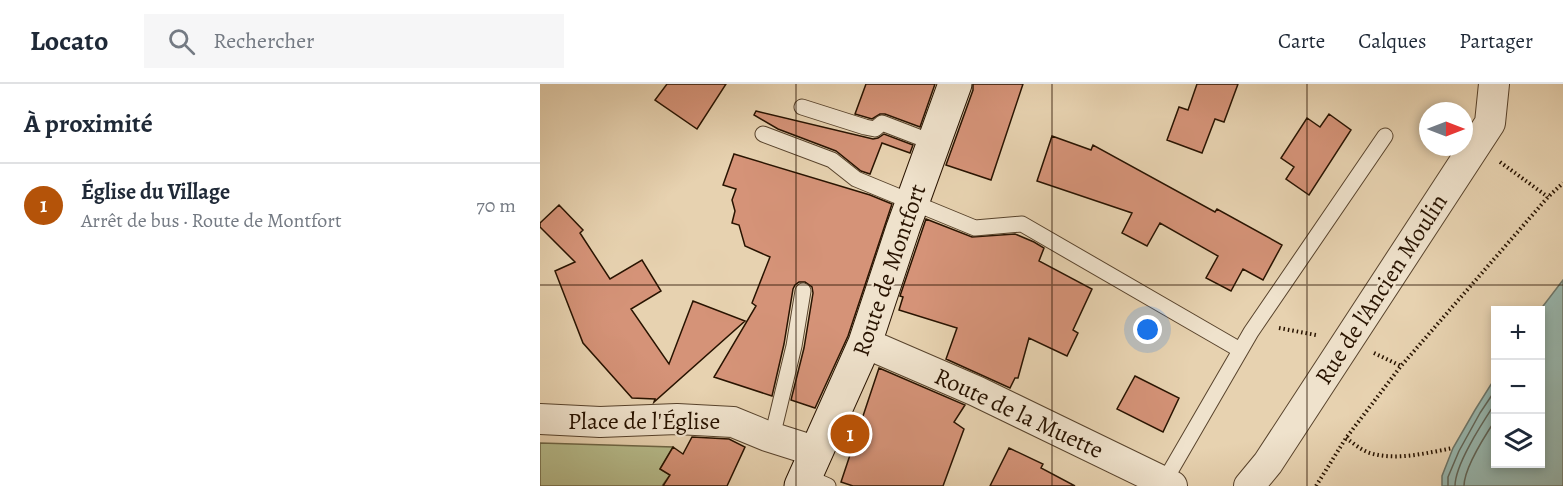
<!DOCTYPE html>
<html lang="fr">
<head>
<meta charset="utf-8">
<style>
  :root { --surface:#fff; --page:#f6f6f7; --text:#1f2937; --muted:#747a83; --line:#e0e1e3; --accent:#b45309 }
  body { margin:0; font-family:Alegreya,serif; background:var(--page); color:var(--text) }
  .controls { position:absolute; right:18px; bottom:18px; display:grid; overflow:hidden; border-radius:0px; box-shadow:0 3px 9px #0003 }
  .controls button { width:54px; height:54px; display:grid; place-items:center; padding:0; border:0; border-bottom:2px solid var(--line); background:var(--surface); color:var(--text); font:30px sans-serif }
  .compass { position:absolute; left:879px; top:18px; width:54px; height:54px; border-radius:50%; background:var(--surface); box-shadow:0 3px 9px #0003; rotate:90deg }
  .you { position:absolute; left:608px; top:246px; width:21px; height:21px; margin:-15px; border:4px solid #fff; border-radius:50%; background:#1a73e8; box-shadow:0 0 0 9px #1a73e833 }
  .badge { display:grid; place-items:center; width:39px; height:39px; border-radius:50%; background:var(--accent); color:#fff; font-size:20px; font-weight:700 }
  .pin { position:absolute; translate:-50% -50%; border:3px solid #fff; box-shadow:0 2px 6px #0006 }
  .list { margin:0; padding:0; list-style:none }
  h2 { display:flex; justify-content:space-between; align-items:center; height:78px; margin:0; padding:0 24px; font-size:26px }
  h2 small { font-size:20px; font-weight:400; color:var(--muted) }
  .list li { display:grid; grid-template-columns:39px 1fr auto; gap:18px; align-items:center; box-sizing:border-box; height:84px; padding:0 24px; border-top:2px solid var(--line) }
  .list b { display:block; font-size:22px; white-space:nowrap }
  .list p { margin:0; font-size:20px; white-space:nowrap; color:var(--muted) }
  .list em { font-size:20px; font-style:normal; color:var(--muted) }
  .icon { flex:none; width:33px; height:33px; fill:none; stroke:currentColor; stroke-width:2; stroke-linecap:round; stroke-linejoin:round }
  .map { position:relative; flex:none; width:1023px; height:402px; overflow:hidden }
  header { display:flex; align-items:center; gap:36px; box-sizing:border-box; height:84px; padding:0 30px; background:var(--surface); border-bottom:2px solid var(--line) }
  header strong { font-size:28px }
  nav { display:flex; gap:33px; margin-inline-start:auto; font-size:21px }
  .search { width:420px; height:54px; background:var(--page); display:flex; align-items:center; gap:15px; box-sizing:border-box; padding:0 21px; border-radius:0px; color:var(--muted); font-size:22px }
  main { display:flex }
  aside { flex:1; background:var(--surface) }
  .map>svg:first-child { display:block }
  .green { fill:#b6bb8b; stroke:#6f6746; stroke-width:1.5 }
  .water { fill:#97b7af; stroke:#6b7569; stroke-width:1.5 }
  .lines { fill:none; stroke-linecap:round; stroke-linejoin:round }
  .shore { stroke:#606558; stroke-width:1.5 }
  .building { fill:#d59378; stroke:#281300; stroke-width:1.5 }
  .lane-casing { stroke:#58432c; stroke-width:17 }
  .street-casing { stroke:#58432c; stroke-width:32 }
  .secondary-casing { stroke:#281300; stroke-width:35 }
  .path { stroke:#281300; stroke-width:4; stroke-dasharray:1.5 3; stroke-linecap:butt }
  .lane { stroke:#efe2cc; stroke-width:15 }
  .street { stroke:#efe2cc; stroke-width:30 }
  .secondary { stroke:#efe2cc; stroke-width:33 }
  .grid { fill:none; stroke:#281300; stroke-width:1.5; stroke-opacity:0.55 }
  .labels { text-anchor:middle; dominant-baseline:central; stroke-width:4.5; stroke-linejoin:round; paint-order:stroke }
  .street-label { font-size:24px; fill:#281300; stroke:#efe2cc }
</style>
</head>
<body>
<header>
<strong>Locato</strong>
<div class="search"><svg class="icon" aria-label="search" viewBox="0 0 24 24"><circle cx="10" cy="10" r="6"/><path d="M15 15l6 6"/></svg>Rechercher</div>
<nav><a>Carte</a><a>Calques</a><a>Partager</a></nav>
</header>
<main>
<aside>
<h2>À proximité<small></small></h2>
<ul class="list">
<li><span class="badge">1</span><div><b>Église du Village</b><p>Arrêt de bus · Route de Montfort</p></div><em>70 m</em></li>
</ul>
</aside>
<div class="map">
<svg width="1023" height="402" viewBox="0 0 1023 402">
  <rect width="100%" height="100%" fill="#e7d2b0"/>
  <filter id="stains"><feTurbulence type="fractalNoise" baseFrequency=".00333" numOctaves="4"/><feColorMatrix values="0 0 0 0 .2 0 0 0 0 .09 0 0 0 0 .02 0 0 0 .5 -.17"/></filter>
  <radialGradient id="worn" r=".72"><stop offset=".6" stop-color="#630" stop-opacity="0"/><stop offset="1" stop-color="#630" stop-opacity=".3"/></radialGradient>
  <path class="green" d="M0,359L133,363L120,385L130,391L122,402H0Z"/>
  <path class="water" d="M1023,196V402H902V392L913,364L935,326L955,294L956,380H1000V226Z"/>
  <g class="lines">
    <path class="shore" d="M908,402V393L919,367L940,329L956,305
      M915,402C915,380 943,338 956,318
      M924,402C924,385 946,350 956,335"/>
  </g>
  <path class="building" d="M127,0H186L157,45L115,16Z
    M326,0H395L380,43L345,30H340L332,35L315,30Z
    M433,0H483L451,96L406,81L433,6Z
    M657,0H698L684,38L675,35L662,69L627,56L639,23L648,26Z
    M216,27L333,55L338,54L344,50L373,61L370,69L342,59L330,90L321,87L296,67L238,45L214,31Z
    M789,30L811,46L769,111L746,95L754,83L741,74L767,34L780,43Z
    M512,52L551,66L553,61L675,128L677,125L742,161L723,196L703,185L691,207L666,194L678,172L620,139L607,162L582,149L592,129L497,97Z
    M194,70L330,111L352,120L308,252L275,324L251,316L264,264L273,209L272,203L265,198H259L255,201L253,205L244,260L232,312L174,293L216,222L212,219L230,173L205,162L199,141L192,139L195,127L192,116L196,105L183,101Z
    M19,121L43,146L40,149L70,195L102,176L121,207L91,225L129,280L153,217L205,237L114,318L115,315L92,314L43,259L15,187L35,178L0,143V139Z
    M386,135L432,153L475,150L494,158L504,164L499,177L552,205L533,246L538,249L527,272L489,254L478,294H475L470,304L406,275L417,244L359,226L363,213L360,212Z
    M339,284L425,321L414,338L424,345L403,402H313L301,398Z
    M595,292L639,314L623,348L577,325Z
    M152,353L189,355L205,363L187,402H123L130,391L120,385L133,363L143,370Z
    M469,364L503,380L501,384L535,402H450Z"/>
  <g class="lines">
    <g class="lane-casing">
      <path id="lane" d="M262,23L325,43L335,45L342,39L394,59
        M223,50L292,76L316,95L435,144L482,140L700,266
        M232,353L254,262L263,207
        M265,392L288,402
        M624,398L711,248L845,52"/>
    </g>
    <g class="street-casing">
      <path id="street" d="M325,259L436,307L632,402
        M0,335L60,338L137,335L193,338L227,352L265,364L275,369
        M709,402L728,379L950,39L954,0"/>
    </g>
    <g class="secondary-casing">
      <path id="secondary" d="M261,402L325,259L363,144L415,0"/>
    </g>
    <path class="path" d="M960,78L1008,113
      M739,244L776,251
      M834,269L861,282
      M806,354C813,359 821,366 830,369C856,377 887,369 913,364
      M776,402L806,354L861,282L1008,113L1023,99"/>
    <use href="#lane" class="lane"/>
    <use href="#street" class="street"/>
    <use href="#secondary" class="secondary"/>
  </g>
  <path class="grid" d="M256,0V402M512,0V402M767,0V402M0,201H1023"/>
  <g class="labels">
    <g class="street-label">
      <text transform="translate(349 186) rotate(-71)">Route de Montfort</text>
      <text transform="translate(841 205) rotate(-57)">Rue de l'Ancien Moulin</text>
      <text transform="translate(479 329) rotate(25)">Route de la Muette</text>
      <text x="104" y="337">Place de l'Église</text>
    </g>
  </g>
  <rect width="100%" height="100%" filter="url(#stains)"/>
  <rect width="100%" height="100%" fill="url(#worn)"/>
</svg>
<div class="controls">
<button>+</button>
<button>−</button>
<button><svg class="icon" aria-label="layers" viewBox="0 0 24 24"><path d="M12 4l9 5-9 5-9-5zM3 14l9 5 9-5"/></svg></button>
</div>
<svg class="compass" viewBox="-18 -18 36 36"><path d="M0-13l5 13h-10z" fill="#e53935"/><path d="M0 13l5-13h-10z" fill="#747a83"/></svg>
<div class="you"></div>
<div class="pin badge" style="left:310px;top:350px">1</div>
</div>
</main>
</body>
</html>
